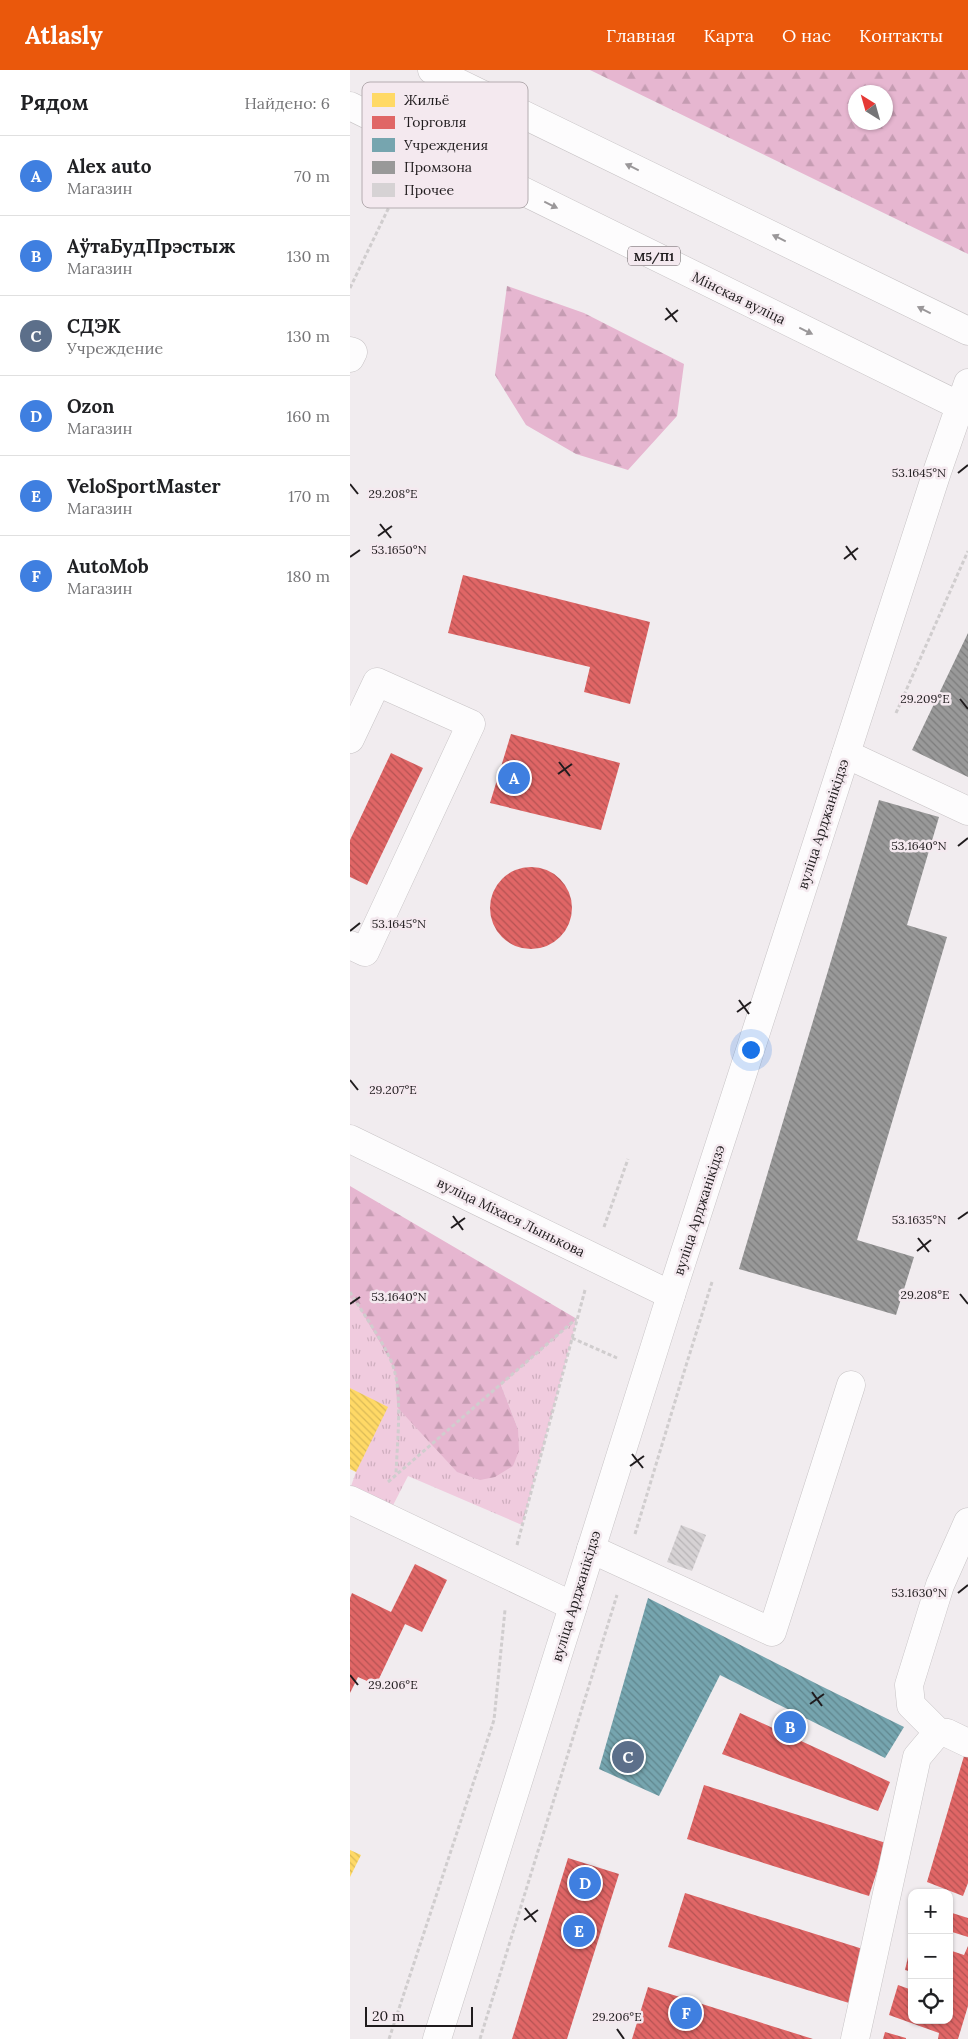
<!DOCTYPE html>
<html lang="ru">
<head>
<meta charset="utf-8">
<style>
  :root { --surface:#fff; --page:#f2f2f2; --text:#202124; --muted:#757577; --line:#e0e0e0; --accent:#ea580c }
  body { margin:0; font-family:Lora,serif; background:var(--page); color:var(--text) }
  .controls { position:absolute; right:15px; bottom:15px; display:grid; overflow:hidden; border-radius:10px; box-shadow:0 1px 4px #0004 }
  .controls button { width:45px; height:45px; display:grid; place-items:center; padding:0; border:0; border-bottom:1px solid var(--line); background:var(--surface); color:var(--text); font:25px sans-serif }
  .compass { position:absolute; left:498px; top:15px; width:45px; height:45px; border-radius:50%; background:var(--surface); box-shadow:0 1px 4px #0004; rotate:323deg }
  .scale { position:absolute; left:15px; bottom:12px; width:108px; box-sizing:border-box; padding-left:5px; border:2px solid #201c1e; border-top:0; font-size:14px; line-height:18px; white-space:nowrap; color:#201c1e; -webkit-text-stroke:4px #f4e9ef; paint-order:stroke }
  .you { position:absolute; left:400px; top:979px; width:18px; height:18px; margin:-12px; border:4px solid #fff; border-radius:50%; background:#1a73e8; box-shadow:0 0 0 8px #1a73e833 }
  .badge { display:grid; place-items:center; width:32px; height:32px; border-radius:50%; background:var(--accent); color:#fff; font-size:16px; font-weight:700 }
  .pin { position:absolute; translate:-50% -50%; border:2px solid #fff; box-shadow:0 1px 5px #0006 }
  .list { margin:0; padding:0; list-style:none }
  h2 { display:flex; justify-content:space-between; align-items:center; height:65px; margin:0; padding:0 20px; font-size:21px }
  h2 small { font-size:16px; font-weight:400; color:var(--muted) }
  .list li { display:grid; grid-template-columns:32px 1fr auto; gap:15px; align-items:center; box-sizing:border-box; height:80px; padding:0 20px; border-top:1px solid var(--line) }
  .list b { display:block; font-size:19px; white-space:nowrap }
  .list p { margin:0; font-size:16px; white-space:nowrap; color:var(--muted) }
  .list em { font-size:16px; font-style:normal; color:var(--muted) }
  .icon { flex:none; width:28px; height:28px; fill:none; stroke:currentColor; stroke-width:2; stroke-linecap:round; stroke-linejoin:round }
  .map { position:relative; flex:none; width:618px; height:1969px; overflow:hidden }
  header { display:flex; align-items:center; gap:30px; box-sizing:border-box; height:70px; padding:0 25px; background:var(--accent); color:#fff }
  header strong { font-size:24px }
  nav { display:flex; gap:28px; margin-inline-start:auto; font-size:18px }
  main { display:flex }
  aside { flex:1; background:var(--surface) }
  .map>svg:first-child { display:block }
  .grass { fill:url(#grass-tufts) }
  .forest { fill:url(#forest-firs); fill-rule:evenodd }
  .homes { fill:url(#homes-back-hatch) }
  .shops { fill:url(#shops-back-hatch) }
  .public { fill:url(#public-back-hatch) }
  .industry { fill:url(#industry-back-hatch) }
  .building { fill:url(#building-back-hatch) }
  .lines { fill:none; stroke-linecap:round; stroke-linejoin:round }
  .minor-casing { stroke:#c7c3c5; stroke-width:29 }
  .major-casing { stroke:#c7c3c5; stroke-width:29 }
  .path { stroke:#d0cdce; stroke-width:3; stroke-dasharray:4 2.5; stroke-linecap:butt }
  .minor { stroke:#fdfcfd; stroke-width:28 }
  .major { stroke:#fdfcfd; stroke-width:28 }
  .oneway { fill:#9a9799 }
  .ticks { fill:none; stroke:#201c1e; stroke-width:2 }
  .labels { text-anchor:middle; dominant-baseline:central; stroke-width:5; stroke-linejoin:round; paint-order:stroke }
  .shield { fill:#f4e9ef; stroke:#605a5d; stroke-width:1 }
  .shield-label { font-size:12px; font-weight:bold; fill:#201c1e }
  .street-label { font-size:14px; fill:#201c1e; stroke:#f4e9ef }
  .key { fill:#f4e9ef; stroke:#b4acb0; stroke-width:1 }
  .key-label { font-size:14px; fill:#201c1e }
  .ticks-label { font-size:12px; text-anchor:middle; fill:#201c1e; stroke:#f4e9ef; stroke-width:5; stroke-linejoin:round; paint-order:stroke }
</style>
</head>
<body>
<header>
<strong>Atlasly</strong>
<nav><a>Главная</a><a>Карта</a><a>О нас</a><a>Контакты</a></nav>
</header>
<main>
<aside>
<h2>Рядом<small>Найдено: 6</small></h2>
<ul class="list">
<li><span class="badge" style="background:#3f7fe0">A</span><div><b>Alex auto</b><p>Магазин</p></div><em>70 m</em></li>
<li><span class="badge" style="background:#3f7fe0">B</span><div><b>АўтаБудПрэстыж</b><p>Магазин</p></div><em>130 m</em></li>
<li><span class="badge" style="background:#5c6f8a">C</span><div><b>СДЭК</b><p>Учреждение</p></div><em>130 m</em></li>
<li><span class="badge" style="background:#3f7fe0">D</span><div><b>Ozon</b><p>Магазин</p></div><em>160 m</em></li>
<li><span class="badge" style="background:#3f7fe0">E</span><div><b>VeloSportMaster</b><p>Магазин</p></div><em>170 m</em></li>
<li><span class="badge" style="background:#3f7fe0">F</span><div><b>AutoMob</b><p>Магазин</p></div><em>180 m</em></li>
</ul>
</aside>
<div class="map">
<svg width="618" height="1969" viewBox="0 0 618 1969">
  <defs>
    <pattern id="grass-tufts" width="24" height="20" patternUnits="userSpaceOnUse" patternTransform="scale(1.25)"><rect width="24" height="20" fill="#f0cbde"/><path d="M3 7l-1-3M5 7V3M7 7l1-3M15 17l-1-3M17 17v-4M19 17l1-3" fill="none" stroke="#ceaebe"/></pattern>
    <pattern id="forest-firs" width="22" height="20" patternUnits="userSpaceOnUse" patternTransform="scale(1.25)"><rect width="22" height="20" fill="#e6b6d0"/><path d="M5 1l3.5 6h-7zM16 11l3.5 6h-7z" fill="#c59cb2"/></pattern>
    <pattern id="homes-back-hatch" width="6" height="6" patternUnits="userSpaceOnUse" patternTransform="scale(1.25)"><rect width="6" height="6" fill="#ffd966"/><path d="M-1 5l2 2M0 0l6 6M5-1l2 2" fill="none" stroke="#daba58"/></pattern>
    <pattern id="shops-back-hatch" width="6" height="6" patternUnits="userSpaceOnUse" patternTransform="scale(1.25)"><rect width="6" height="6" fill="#e06666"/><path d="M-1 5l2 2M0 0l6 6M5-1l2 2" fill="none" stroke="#b55353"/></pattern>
    <pattern id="public-back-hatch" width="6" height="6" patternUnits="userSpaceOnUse" patternTransform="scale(1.25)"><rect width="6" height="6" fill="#76a5af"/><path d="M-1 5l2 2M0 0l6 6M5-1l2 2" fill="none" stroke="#60868e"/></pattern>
    <pattern id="industry-back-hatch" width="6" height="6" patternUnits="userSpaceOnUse" patternTransform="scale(1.25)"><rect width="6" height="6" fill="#999"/><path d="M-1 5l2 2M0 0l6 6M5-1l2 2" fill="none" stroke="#7c7c7c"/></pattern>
    <pattern id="building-back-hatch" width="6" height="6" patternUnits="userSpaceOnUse" patternTransform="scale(1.25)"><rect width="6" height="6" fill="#d6d2d4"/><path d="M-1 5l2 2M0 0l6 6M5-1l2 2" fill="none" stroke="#b7b4b6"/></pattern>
  </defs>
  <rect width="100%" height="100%" fill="#f1ecef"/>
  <path class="grass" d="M0,1228L5,1231L39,1288L45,1303L47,1337L168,1359L151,1315L227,1249L172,1455L58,1406L37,1447L0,1419L6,1402L0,1318Z"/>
  <path class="forest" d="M240,0H618V184ZM536,22V52H506V22Z
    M157,216L234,243L334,294L327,346L278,400L226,384L176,355L145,305Z
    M0,1116L227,1249L151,1315L168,1359L169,1381L163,1396L145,1407L130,1410L107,1402L47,1337L45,1303L39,1288L5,1231L0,1228Z"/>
  <path class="homes" d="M0,1318L38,1337L6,1402L0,1399Z
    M0,1780L11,1785L0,1807Z"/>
  <path class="shops" d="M113,505L300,552L280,634L234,622L240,597L98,563Z
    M161,664L270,693L251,760L140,733Z
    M41,683L73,698L17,815L0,807V770Z
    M140 838a41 41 0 1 1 82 0a41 41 0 1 1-82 0Z
    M65,1494L97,1510L72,1562L55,1554L26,1615L8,1607L0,1623V1528L2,1523L41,1542Z
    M390,1643L540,1712L528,1741L372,1684Z
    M614,1686L618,1687V1813L613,1826L577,1812Z
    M354,1715L536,1773L519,1826L337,1769Z
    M218,1788L269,1804L217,1969H162Z
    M335,1823L516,1880L499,1933L318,1877Z
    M599,1842L618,1848V1867L599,1861Z
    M561,1874H562V1902L555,1900Z
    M618,1876V1936L608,1969H588L589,1963L539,1945L548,1915L562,1920V1950H599V1880L614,1885Z
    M298,1917L463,1969H282Z
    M535,1962L556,1968V1969H533Z"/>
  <path class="public" d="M298,1528L469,1615L554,1657L535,1688L370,1605L309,1726L249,1699Z"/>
  <path class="industry" d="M618,563V707L562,680Z
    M529,730L589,747L557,855L597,867L507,1170L564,1187L546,1245L389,1199Z"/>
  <path class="building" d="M331,1455L356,1465L342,1501L317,1492Z"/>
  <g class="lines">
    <g class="minor-casing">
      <path id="minor" d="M0,281L3,282L0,288
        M0,669L27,612L121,654L15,882L0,875
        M496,684L618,741
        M0,1069L321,1225
        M0,1430L223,1536
        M241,1479L422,1562L501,1315
        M588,1662L561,1635L559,1615L590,1515L618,1452
        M505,1969L567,1687L588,1662L597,1663L618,1673"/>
    </g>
    <g class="major-casing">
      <path id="major" d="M82,0L618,261
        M0,36L618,340
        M87,1969L321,1225L587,402L618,313"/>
    </g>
    <path class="path" d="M0,218L40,135
      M546,643L618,481
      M254,1157L278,1089
      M0,1222C13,1244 40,1280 45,1303C52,1331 47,1375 46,1404
      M222,1268L267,1288
      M330,1315L362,1212
      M38,1412L226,1249
      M285,1464L330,1315
      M167,1475L235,1220
      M39,1969L144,1650L155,1540
      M130,1969L267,1525"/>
    <use href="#minor" class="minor"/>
    <use href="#major" class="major"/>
  </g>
  <defs><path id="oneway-solid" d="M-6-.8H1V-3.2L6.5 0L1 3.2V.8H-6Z" transform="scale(1.25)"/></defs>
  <g class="oneway">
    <use href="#oneway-solid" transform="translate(282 97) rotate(-154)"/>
    <use href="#oneway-solid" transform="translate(201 135) rotate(26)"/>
    <use href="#oneway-solid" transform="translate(429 168) rotate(-154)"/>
    <use href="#oneway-solid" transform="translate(574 240) rotate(-153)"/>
    <use href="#oneway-solid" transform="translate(456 261) rotate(26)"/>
  </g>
  <path class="ticks" d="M316,238L327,252M315,250L328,240M608,403L618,395M0,414L8,424M30,454L41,468M28,466L42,456M496,476L506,490M0,487L10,480M494,489L508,478M610,629L618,639M209,692L220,706M208,704L222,694M608,776L618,768M0,861L10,853M389,930L399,944M387,942L401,932M0,1010L8,1020M103,1146L113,1160M608,1149L618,1142M101,1158L115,1148M568,1168L579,1182M567,1181L581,1170M610,1224L618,1234M0,1234L10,1227M282,1384L293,1398M280,1396L294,1386M608,1523L618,1515M0,1605L8,1615M462,1622L472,1636M460,1634L474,1624M175,1838L186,1852M174,1850L188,1840M267,1959L274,1969"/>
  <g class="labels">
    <rect class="shield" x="278" y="176.5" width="52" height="19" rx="4"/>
    <g class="shield-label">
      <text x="304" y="186">М5/П1</text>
    </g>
    <g class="street-label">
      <text transform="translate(389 228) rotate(26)">Мінская вуліца</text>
      <text transform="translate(473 754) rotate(-72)">вуліца Арджанікідзэ</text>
      <text transform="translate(349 1140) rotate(-72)">вуліца Арджанікідзэ</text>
      <text transform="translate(161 1147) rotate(26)">вуліца Міхася Лынькова</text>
      <text transform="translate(226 1526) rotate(-73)">вуліца Арджанікідзэ</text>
    </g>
  </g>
  <rect x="12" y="12" width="166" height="126" rx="8" class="key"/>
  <rect x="22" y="23" width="23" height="14" fill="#ffd966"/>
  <rect x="22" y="46" width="23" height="13" fill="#e06666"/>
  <rect x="22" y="68" width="23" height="14" fill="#76a5af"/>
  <rect x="22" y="91" width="23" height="13" fill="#999"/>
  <rect x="22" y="113" width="23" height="14" fill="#d6d2d4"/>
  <g class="key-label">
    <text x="54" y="35">Жильё</text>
    <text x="54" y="57">Торговля</text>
    <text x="54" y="80">Учреждения</text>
    <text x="54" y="102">Промзона</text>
    <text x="54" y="125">Прочее</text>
  </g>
  <g class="ticks-label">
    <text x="569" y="407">53.1645°N</text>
    <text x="43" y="428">29.208°E</text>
    <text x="49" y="484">53.1650°N</text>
    <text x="575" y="633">29.209°E</text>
    <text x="569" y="780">53.1640°N</text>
    <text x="49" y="858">53.1645°N</text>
    <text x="43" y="1024">29.207°E</text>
    <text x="569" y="1154">53.1635°N</text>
    <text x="575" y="1229">29.208°E</text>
    <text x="49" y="1231">53.1640°N</text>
    <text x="569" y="1527">53.1630°N</text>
    <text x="43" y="1619">29.206°E</text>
    <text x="267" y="1951">29.206°E</text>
  </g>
</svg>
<div class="controls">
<button>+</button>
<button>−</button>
<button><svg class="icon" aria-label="locate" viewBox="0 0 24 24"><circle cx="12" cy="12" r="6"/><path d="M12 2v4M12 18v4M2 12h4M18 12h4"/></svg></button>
</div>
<svg class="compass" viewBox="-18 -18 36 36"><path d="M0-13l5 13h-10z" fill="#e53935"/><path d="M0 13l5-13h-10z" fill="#757577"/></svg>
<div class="scale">20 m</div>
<div class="you"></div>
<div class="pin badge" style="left:164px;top:708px;background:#3f7fe0">A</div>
<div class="pin badge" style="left:440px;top:1657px;background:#3f7fe0">B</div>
<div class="pin badge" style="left:278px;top:1687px;background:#5c6f8a">C</div>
<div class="pin badge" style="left:235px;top:1813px;background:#3f7fe0">D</div>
<div class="pin badge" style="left:229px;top:1861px;background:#3f7fe0">E</div>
<div class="pin badge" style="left:336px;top:1943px;background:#3f7fe0">F</div>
</div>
</main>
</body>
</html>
